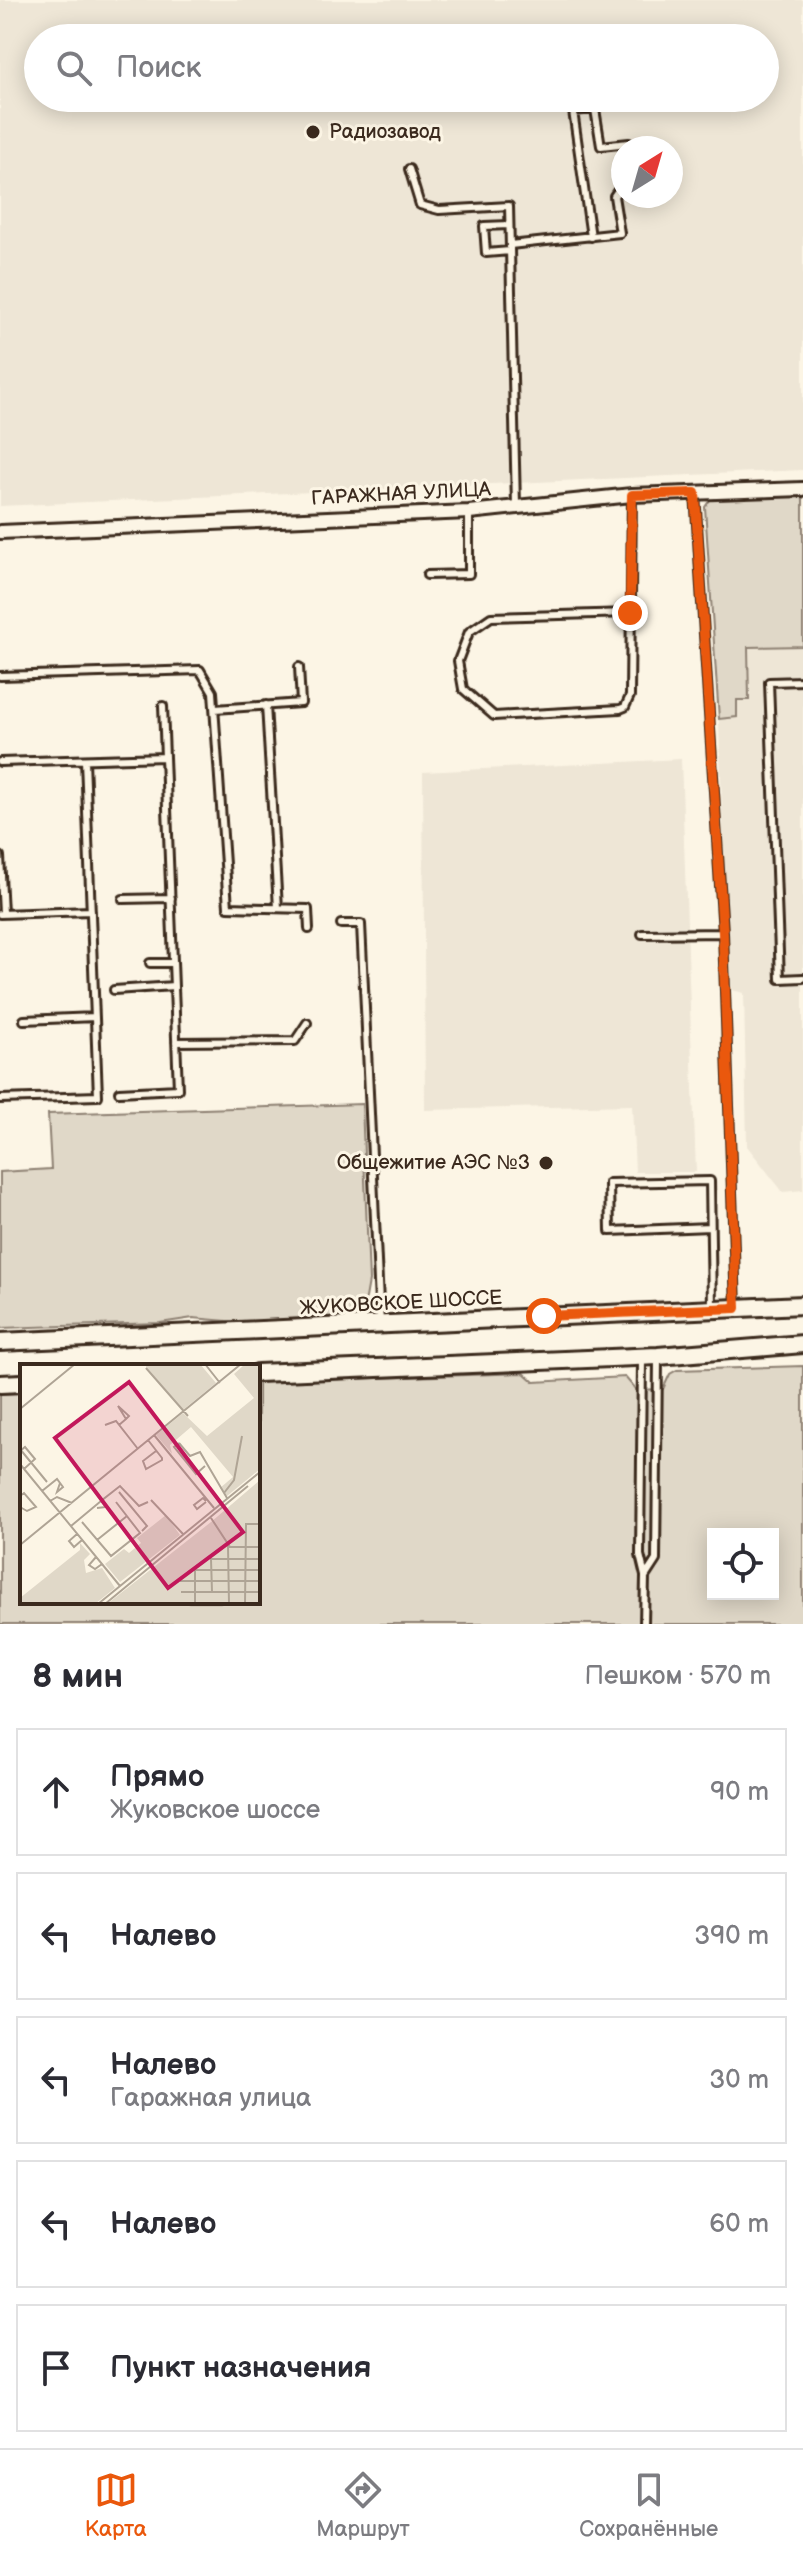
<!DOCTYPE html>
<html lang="ru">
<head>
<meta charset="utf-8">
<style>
  :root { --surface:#fff; --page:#f7f7f7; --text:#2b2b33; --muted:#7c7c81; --line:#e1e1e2; --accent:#ea580c }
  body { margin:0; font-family:"Balsamiq Sans",sans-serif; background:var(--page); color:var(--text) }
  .controls { position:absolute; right:24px; bottom:24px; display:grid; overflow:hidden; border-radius:0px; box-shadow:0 4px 20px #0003 }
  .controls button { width:72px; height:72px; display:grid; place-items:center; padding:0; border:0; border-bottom:2px solid var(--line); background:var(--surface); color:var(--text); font:40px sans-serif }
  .compass { position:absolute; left:611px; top:136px; width:72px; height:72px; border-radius:50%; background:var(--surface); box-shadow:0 4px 20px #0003; rotate:37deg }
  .stop { position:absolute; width:24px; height:24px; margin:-18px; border:6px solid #ea580c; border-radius:50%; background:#fff }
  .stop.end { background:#ea580c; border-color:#fff; box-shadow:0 2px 8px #0008 }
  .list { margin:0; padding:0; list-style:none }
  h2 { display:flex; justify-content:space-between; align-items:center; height:104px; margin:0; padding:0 32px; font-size:34px }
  h2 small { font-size:26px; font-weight:400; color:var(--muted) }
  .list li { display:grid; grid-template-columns:52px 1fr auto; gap:24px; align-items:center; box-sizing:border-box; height:128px; margin:0 16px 16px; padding:0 16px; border:2px solid var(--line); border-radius:0px }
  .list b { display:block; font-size:30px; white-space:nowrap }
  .list p { margin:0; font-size:26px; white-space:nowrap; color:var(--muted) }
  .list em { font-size:26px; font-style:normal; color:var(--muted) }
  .icon { flex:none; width:44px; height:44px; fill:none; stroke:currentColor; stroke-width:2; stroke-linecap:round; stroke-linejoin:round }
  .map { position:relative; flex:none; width:803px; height:1624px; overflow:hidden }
  .search { position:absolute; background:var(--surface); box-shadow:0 4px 20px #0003; left:24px; right:24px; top:24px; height:88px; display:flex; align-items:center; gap:20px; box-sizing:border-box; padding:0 28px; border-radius:44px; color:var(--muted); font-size:30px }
  .sheet { height:824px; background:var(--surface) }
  nav { display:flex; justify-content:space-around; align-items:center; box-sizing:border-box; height:112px; border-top:2px solid var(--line); background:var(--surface); font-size:22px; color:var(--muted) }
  nav a { display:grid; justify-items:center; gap:4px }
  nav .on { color:var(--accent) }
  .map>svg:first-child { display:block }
  .built { fill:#eee6d6; fill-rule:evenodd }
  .green { fill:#e0d8c8; stroke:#8e8173; stroke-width:2; fill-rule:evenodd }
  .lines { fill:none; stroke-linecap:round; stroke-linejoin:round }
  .service-casing { stroke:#3b2a1e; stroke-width:12 }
  .minor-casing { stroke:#3b2a1e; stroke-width:18 }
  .secondary-casing { stroke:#3b2a1e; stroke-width:22 }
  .service { stroke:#fcf5e5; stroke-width:6 }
  .minor { stroke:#fcf5e5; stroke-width:12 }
  .secondary { stroke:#fcf5e5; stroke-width:16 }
  .route { stroke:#ea580c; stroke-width:10 }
  .poi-dot { fill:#3b2a1e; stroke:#fcf5e5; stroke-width:3 }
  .labels { text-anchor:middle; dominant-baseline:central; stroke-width:6; stroke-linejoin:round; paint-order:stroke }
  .poi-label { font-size:20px; fill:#3b2a1e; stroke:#fcf5e5; text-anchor:start }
  .street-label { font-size:20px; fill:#3b2a1e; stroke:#fcf5e5 }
  .inset-road { fill:none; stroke:#afa495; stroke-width:2 }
  .view { fill:#c2185b; fill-opacity:0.15; stroke:#c2185b; stroke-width:4 }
  .inset-edge { fill:none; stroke:#3b2a1e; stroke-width:4 }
</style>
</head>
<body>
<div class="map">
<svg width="803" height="1624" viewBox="0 0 803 1624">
  <rect width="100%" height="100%" fill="#fcf5e5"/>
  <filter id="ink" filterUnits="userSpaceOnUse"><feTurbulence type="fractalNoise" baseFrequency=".0125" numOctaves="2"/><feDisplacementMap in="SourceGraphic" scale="16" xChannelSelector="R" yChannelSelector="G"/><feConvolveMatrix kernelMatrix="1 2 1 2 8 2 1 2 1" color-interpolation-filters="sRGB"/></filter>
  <g filter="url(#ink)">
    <path class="built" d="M0,0H803V470L0,506ZM38,38H765V98H38ZM623,148H671V196H623Z
      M803,646V1190L783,1192L747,1146L744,993L728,989L719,719L736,717L737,700H749L748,647Z
      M681,759L696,1172H635L632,1105L425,1110L423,772Z"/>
    <path class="green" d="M803,496V646L748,647L749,700H737V717L719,719L705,507L710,500L716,499Z
      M362,1104L369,1281L366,1298L355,1316L238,1322L193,1318L160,1323L0,1328V1172L51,1169L48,1114Z
      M803,1366V1624H0V1394L22,1393V1602H258V1382L524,1373L534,1382L625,1377L636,1390L663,1389L670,1374L677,1370ZM713,1534H773V1594H713Z"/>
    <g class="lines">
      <g class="service-casing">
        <path id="service" d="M409,169L420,205L439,210L509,206L516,506
          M509,225L484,226L486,253L510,251
          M591,237L573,111L595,109L601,146L629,143L630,148
          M510,245L620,233L614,196L623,183
          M695,493L723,933L736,1308
          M427,575L469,574V512
          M630,613L491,617L469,632L458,661L463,689L494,716L620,709L625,707L630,696L632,495
          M0,676L200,670L213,692L228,907L308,909L309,929
          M803,681L769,682L780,979L803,978
          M266,705L278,908
          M215,709L301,703L299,667
          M0,762L165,757
          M0,856L3,913
          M123,899L171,898
          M0,914L91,911
          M341,924H361L380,1324
          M642,934L723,933
          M150,963H173
          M114,990L174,986
          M24,1020L95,1017
          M176,1042L295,1041L307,1023
          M119,1092L178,1089L163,706
          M0,1099L98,1096L85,760
          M710,1227L610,1231L609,1183L710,1181L712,1308
          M642,1360L640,1555L645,1576
          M644,1624L645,1577L656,1560L658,1359"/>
      </g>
      <g class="minor-casing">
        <path id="minor" d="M0,532L469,512L632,495L803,489"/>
      </g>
      <g class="secondary-casing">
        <path id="secondary" d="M0,1342L803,1305
          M258,1373L658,1356L803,1344
          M0,1384L22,1383"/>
      </g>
      <use href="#service" class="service"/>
      <use href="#minor" class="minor"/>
      <use href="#secondary" class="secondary"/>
    </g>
  </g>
  <g class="lines" filter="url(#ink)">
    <path class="route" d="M544,1316L736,1308L723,933L695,493L632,495L630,613"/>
  </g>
  <g class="poi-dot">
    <circle cx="313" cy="132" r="8"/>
    <circle cx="546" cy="1163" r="8"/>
  </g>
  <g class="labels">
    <g class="poi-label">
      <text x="329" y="132">Радиозавод</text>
      <text x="530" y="1163" text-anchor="end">Общежитие АЭС №3</text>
    </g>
    <g class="street-label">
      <text transform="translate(401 494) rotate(-3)">ГАРАЖНАЯ УЛИЦА</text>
      <text transform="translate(401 1303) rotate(-3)">ЖУКОВСКОЕ ШОССЕ</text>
    </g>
  </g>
  <g transform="translate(20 1364)">
    <rect width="240" height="240" fill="#fcf5e5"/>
    <path d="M124,0H180L196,19L163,46ZM218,0H240V105L207,132L200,124L213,113L171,63L150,81L152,90L136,71L163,49L187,72L234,34L214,10L224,1ZM240,116V240H87L191,158ZM146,151L160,171L100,218L85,200L104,185L109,189L121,179L117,174ZM60,179L70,190L64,196L66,209L82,204L95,224L75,240H0V234L60,186Z" fill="#e0d8c8"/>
    <path class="inset-road" d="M185,0L200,19M126,4L168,52M0,45L55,0M85,61L96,57L118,85M99,61L106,55L109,52L98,42L106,55M134,71L194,144M128,76L142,94V96L126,105L123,97L136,87M159,79L170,92L180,88L207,134M159,79L154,83L176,110L185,102M0,85L27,118M0,87L5,83L15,95L4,105M0,100L100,222M22,127L37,115L43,123L37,128L40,119M99,128L127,162L122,167M204,129L214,116L222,72M0,132L4,129L16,143L7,147L0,143M131,136L163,170M30,137L37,133L52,139M186,137L183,134L174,141L177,145L186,138M77,144L86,143L81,137L100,122L119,142L128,138M191,154L210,183H240M62,158L91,192L120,169L96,138M51,162L81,137M57,170L49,177L54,183L62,176M77,176L107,152M0,181L221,0M208,182L209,240M76,193L69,201L75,205L82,200M160,217H240M161,228H240M192,228L191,195H240M209,239L240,240M78,240L240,108M85,240L228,122M175,240V206H240M225,240L226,160H240"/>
    <path class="view" d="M109,18L223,168L148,224L35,74Z"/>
    <rect width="240" height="240" class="inset-edge"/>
  </g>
</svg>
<div class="controls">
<button><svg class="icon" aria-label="locate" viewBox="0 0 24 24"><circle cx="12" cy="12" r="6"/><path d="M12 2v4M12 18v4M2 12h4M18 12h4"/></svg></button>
</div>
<svg class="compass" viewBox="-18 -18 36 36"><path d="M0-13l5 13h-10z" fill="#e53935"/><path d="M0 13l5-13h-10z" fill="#7c7c81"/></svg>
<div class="stop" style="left:544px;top:1316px"></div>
<div class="stop end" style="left:630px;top:613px"></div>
<div class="search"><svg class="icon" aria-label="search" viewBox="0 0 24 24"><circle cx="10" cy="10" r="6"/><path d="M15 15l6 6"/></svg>Поиск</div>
</div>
<section class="sheet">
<h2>8 мин<small>Пешком · 570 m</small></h2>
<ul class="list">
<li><svg class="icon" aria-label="ahead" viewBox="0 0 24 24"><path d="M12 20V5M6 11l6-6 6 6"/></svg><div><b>Прямо</b><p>Жуковское шоссе</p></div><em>90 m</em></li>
<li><svg class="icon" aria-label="left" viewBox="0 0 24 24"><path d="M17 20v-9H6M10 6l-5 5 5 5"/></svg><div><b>Налево</b></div><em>390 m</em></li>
<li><svg class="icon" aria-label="left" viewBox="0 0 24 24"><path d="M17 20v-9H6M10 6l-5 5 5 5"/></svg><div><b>Налево</b><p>Гаражная улица</p></div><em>30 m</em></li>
<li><svg class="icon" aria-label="left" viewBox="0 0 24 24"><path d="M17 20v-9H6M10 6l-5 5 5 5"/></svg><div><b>Налево</b></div><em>60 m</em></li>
<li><svg class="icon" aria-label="arrive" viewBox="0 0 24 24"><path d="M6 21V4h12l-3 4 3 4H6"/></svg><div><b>Пункт назначения</b></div></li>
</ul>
</section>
<nav>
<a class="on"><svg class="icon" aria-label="map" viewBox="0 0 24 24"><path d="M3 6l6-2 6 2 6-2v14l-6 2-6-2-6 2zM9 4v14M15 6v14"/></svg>Карта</a>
<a><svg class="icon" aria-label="directions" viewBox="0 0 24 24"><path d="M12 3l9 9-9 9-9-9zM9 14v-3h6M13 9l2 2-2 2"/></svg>Маршрут</a>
<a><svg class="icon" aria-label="saved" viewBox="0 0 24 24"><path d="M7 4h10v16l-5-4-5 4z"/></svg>Сохранённые</a>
</nav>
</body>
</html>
